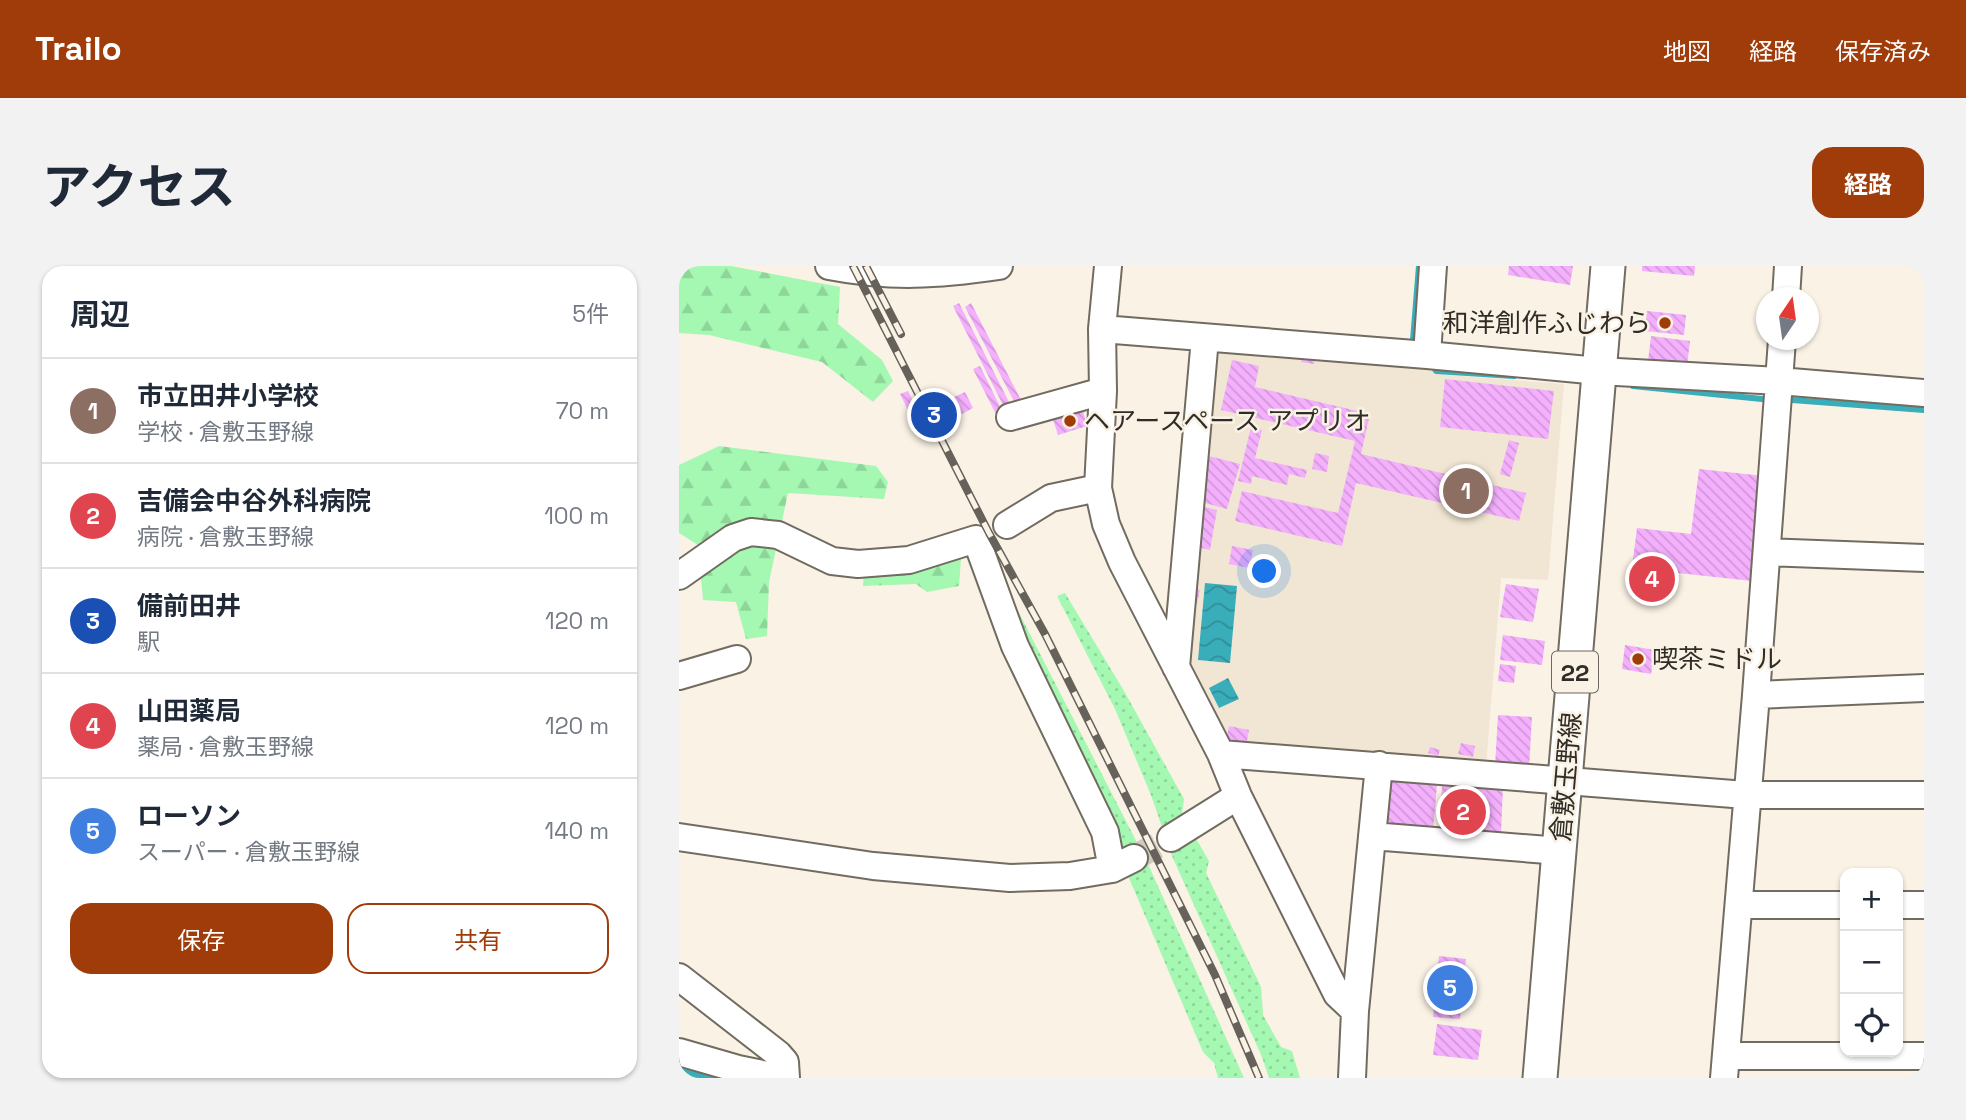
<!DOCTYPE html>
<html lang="ja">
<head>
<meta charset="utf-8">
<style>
  :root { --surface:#fff; --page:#f2f2f3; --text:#1f2937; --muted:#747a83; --line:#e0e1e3; --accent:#a03c09 }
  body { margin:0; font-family:"Space Grotesk","Noto Sans JP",sans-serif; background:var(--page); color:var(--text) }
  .controls { position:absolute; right:21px; bottom:21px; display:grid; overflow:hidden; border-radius:14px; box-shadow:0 2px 5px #0004 }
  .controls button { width:63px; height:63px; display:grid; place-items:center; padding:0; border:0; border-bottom:2px solid var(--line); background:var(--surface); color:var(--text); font:35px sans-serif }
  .compass { position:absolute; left:1077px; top:21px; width:63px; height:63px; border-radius:50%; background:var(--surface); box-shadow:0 2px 5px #0004; rotate:13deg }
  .you { position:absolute; left:586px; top:306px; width:24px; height:24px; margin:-18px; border:5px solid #fff; border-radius:50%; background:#1a73e8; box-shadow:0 0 0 10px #1a73e833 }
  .badge { display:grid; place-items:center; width:46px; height:46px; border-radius:50%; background:var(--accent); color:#fff; font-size:23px; font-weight:700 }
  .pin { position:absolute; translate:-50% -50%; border:4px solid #fff; box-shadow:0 2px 7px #0006 }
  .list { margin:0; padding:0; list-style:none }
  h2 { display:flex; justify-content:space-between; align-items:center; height:91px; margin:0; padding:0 28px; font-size:30px }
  h2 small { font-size:23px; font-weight:400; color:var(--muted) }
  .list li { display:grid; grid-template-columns:46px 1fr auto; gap:21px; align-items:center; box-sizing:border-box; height:105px; padding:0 28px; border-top:2px solid var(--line) }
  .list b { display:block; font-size:26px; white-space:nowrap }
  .list p { margin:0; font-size:23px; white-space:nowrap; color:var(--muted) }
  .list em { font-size:23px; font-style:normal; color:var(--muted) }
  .actions { display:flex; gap:14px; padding:21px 28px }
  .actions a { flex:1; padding:16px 0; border:2px solid var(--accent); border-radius:21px; text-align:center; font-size:24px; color:var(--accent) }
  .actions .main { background:var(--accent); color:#fff }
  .icon { flex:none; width:38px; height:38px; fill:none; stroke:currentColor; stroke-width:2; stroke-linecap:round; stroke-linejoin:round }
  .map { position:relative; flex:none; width:1245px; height:812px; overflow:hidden; border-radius:21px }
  header { display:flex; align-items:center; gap:42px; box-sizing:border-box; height:98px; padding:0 35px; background:var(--accent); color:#fff }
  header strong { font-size:33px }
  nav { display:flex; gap:38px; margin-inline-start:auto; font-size:24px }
  .intro { display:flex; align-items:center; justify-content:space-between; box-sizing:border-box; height:168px; padding:0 42px }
  h1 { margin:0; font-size:49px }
  .button { padding:18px 32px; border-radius:21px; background:var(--accent); color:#fff; font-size:24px; font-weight:700 }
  main { display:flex; gap:42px; padding:0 42px }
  aside { flex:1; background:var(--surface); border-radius:21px; box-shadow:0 2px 5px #0004 }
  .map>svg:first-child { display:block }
  .built { fill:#f1e6d3 }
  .grass { fill:url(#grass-dots) }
  .forest { fill:url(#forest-firs) }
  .water { fill:url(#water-waves) }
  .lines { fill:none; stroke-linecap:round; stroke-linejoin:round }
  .stream { stroke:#39aeba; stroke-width:6 }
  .river { stroke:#39aeba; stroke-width:38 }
  .building { fill:url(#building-back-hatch) }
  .minor-tunnel { stroke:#d1cbbf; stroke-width:26; stroke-dasharray:26 13; stroke-linecap:butt }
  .minor-casing { stroke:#716b60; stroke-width:30 }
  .major-casing { stroke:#716b60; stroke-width:37 }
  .minor { stroke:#fff; stroke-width:26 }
  .major { stroke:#fff; stroke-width:33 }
  .rail-casing { stroke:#66625b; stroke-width:8 }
  .rail { stroke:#f9f2e5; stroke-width:5; stroke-dasharray:16; stroke-linecap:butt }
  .poi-dot { fill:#a03c09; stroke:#f9f2e5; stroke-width:2.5 }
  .labels { text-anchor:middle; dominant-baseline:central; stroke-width:5; stroke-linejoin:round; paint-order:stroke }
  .shield { fill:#f9f2e5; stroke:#6c6861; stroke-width:2 }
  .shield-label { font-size:24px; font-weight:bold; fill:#302d28 }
  .poi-label { font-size:26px; fill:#302d28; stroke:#f9f2e5; text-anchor:start }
  .street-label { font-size:26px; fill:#302d28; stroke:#f9f2e5 }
</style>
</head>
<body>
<header>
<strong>Trailo</strong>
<nav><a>地図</a><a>経路</a><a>保存済み</a></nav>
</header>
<div class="intro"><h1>アクセス</h1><a class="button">経路</a></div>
<main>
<aside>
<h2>周辺<small>5件</small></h2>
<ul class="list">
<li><span class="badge" style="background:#8d6e63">1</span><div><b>市立田井小学校</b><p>学校 · 倉敷玉野線</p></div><em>70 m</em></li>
<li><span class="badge" style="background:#e0444e">2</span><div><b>吉備会中谷外科病院</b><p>病院 · 倉敷玉野線</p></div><em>100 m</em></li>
<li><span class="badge" style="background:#1a4fb4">3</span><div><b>備前田井</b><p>駅</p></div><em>120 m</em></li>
<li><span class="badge" style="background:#e0444e">4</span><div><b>山田薬局</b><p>薬局 · 倉敷玉野線</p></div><em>120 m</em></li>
<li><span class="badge" style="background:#3f7fe0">5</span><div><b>ローソン</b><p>スーパー · 倉敷玉野線</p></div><em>140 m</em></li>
</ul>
<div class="actions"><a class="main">保存</a><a>共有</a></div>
</aside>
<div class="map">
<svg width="1245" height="812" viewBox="0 0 1245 812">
  <defs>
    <pattern id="grass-dots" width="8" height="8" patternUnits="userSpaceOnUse" patternTransform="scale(1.75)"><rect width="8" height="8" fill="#a4f8b2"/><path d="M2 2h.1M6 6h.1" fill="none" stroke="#8ed599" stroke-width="1.8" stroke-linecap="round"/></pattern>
    <pattern id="forest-firs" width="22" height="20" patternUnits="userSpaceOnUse" patternTransform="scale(1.75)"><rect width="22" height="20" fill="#a4f8b2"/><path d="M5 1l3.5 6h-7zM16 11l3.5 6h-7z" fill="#8ed599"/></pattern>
    <pattern id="water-waves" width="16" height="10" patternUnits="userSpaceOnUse" patternTransform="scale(1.75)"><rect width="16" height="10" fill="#39aeba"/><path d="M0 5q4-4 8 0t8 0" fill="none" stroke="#308e97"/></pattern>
    <pattern id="building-back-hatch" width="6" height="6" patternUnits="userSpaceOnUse" patternTransform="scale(1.75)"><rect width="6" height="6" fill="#f4affd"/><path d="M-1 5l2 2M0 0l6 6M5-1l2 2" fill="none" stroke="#d297d9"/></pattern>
  </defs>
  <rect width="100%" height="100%" fill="#f9f2e5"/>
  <path class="built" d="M541,80L746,98L757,108L885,118L869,314L822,312L807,501L553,481L505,401L530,89Z"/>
  <path class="grass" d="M320,308L469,598L565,812H539L535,797L524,786L447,605L437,594L359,415Z
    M386,327L445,425L505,533L502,556L516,571L530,595L527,607L582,721L584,749L602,781L613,785L621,812H590L583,791L493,590L472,529L436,443L378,330Z"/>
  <path class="forest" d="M0,0H52L161,21L159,58L203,94L214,115L194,136L143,96L30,69L0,67Z
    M40,180L197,200L209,216L205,233L109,227L90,316L88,370L67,373L57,336L24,334L19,279L0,267V199Z
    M283,279L280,320L248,326L237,318L184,320L185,304Z"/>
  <path class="water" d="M526,317L558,320L551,397L519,394Z
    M549,412L560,433L540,442L530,422Z"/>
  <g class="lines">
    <path class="stream" d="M739,80L734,74L740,0
      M752,97L757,105L835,110
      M954,120L1083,133
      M1113,134L1245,144"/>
    <path class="river" d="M0,801L35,812"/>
  </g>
  <path class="building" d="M830,0H894L891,19L829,9Z
    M963,0H1016L1015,10L963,5Z
    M280,37L333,142L327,145L274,40Z
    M292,37L343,136L337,139L286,41Z
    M968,45L1007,49L1005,69L966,65Z
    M972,70L1011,75L1008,100L969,95Z
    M623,88L636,90L635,98L622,96Z
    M553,94L580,100L576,121L691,148L682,188L847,227L840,255L677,217L663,280L556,255L563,225L659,247L676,175L542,144Z
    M301,100L328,155L322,158L294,103Z
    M766,113L875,125L869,173L761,161Z
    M229,125L237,141L229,144L221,128Z
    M286,126L294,142L283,148L275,131Z
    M274,132L278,140L272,143L269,135Z
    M403,141L408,160L379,169L373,150Z
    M572,161L583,164L576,192L628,204L626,212L610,208L608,219L573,210L572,218L559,215Z
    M830,174L840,177L831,211L821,208Z
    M636,187L650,190L648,206L633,203Z
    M530,190L561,198L548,243L519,235Z
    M1020,203L1085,210L1073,315L953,302L958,262L1012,268Z
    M522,240L538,244L531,284L514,280Z
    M553,280L574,284L570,302L550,298Z
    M963,305L985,308L984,320L961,317Z
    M827,318L860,323L854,356L821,351Z
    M516,322L521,324L518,338L512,337Z
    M824,369L866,375L863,399L821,394Z
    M946,379L976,384L972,408L943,403Z
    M821,398L837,400L835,417L819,415Z
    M819,449L853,451L850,503L816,500Z
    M550,460L570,464L567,480L547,477Z
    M782,477L796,480L794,491L779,488Z
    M751,481L761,484L759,490L749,487Z
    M707,515L758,519L754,564L704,560Z
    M763,519L824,522L822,567L761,564Z
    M760,690L787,693L781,753L754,751Z
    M758,758L803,764L799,794L754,789Z"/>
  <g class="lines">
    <path class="minor-tunnel" d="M455,592L492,572"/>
    <g class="minor-casing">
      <path id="minor" d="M150,0C212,12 259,9 320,0
        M429,0L423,63L424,125L419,222L427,258L443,296L542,488L559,530L658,728L676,745
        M1107,32L1109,0
        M423,63L748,89L920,105L1100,115L1245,127
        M748,89L754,0
        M331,151L424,125
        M328,259L372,232L419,222
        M1088,286L1245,292
        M0,310L54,272L72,266L99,269L153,295L179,298L230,294L297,273L336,380L426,566L433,603
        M497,401L526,72
        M0,410L58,393
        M1077,429L1245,422
        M542,488L1067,529H1245
        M693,570L881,585
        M0,571L194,600L331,612L391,610L433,603L455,592
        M492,572L559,530
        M1060,639H1166
        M1219,639H1245
        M0,711L99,788L106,796L107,812
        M0,786L59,803L103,812
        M1047,790H1245
        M673,812L676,745L700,499
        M1045,812L1077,429L1103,74"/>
    </g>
    <g class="major-casing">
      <path id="major" d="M861,812L929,0"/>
    </g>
    <use href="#minor" class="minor"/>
    <use href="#major" class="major"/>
    <g class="rail-casing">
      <path id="rail" d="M174,0L310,267L366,368L536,709L580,812
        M187,0L222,68"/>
    </g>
    <use href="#rail" class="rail"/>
  </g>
  <g class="poi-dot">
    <circle cx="986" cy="57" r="7"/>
    <circle cx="391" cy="155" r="7"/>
    <circle cx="959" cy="393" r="7"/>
  </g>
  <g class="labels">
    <rect class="shield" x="873" y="385.5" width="46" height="41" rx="5"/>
    <g class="shield-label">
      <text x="896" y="406">22</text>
    </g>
    <g class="poi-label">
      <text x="972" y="57" text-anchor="end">和洋創作ふじわら</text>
      <text x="405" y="155">ヘアースペース アプリオ</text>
      <text x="973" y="393">喫茶ミドル</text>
    </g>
    <g class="street-label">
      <text transform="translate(887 511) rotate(-85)">倉敷玉野線</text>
    </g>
  </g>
</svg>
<div class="controls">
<button>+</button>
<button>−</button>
<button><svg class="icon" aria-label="locate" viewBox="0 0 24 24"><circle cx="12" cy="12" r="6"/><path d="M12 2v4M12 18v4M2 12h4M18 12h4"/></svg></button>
</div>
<svg class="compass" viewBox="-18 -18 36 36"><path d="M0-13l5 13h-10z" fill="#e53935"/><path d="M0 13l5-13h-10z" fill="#747a83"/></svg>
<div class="you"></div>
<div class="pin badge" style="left:787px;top:225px;background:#8d6e63">1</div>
<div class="pin badge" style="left:784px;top:546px;background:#e0444e">2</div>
<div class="pin badge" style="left:255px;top:149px;background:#1a4fb4">3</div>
<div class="pin badge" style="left:973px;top:313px;background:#e0444e">4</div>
<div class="pin badge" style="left:771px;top:722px;background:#3f7fe0">5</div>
</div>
</main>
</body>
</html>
